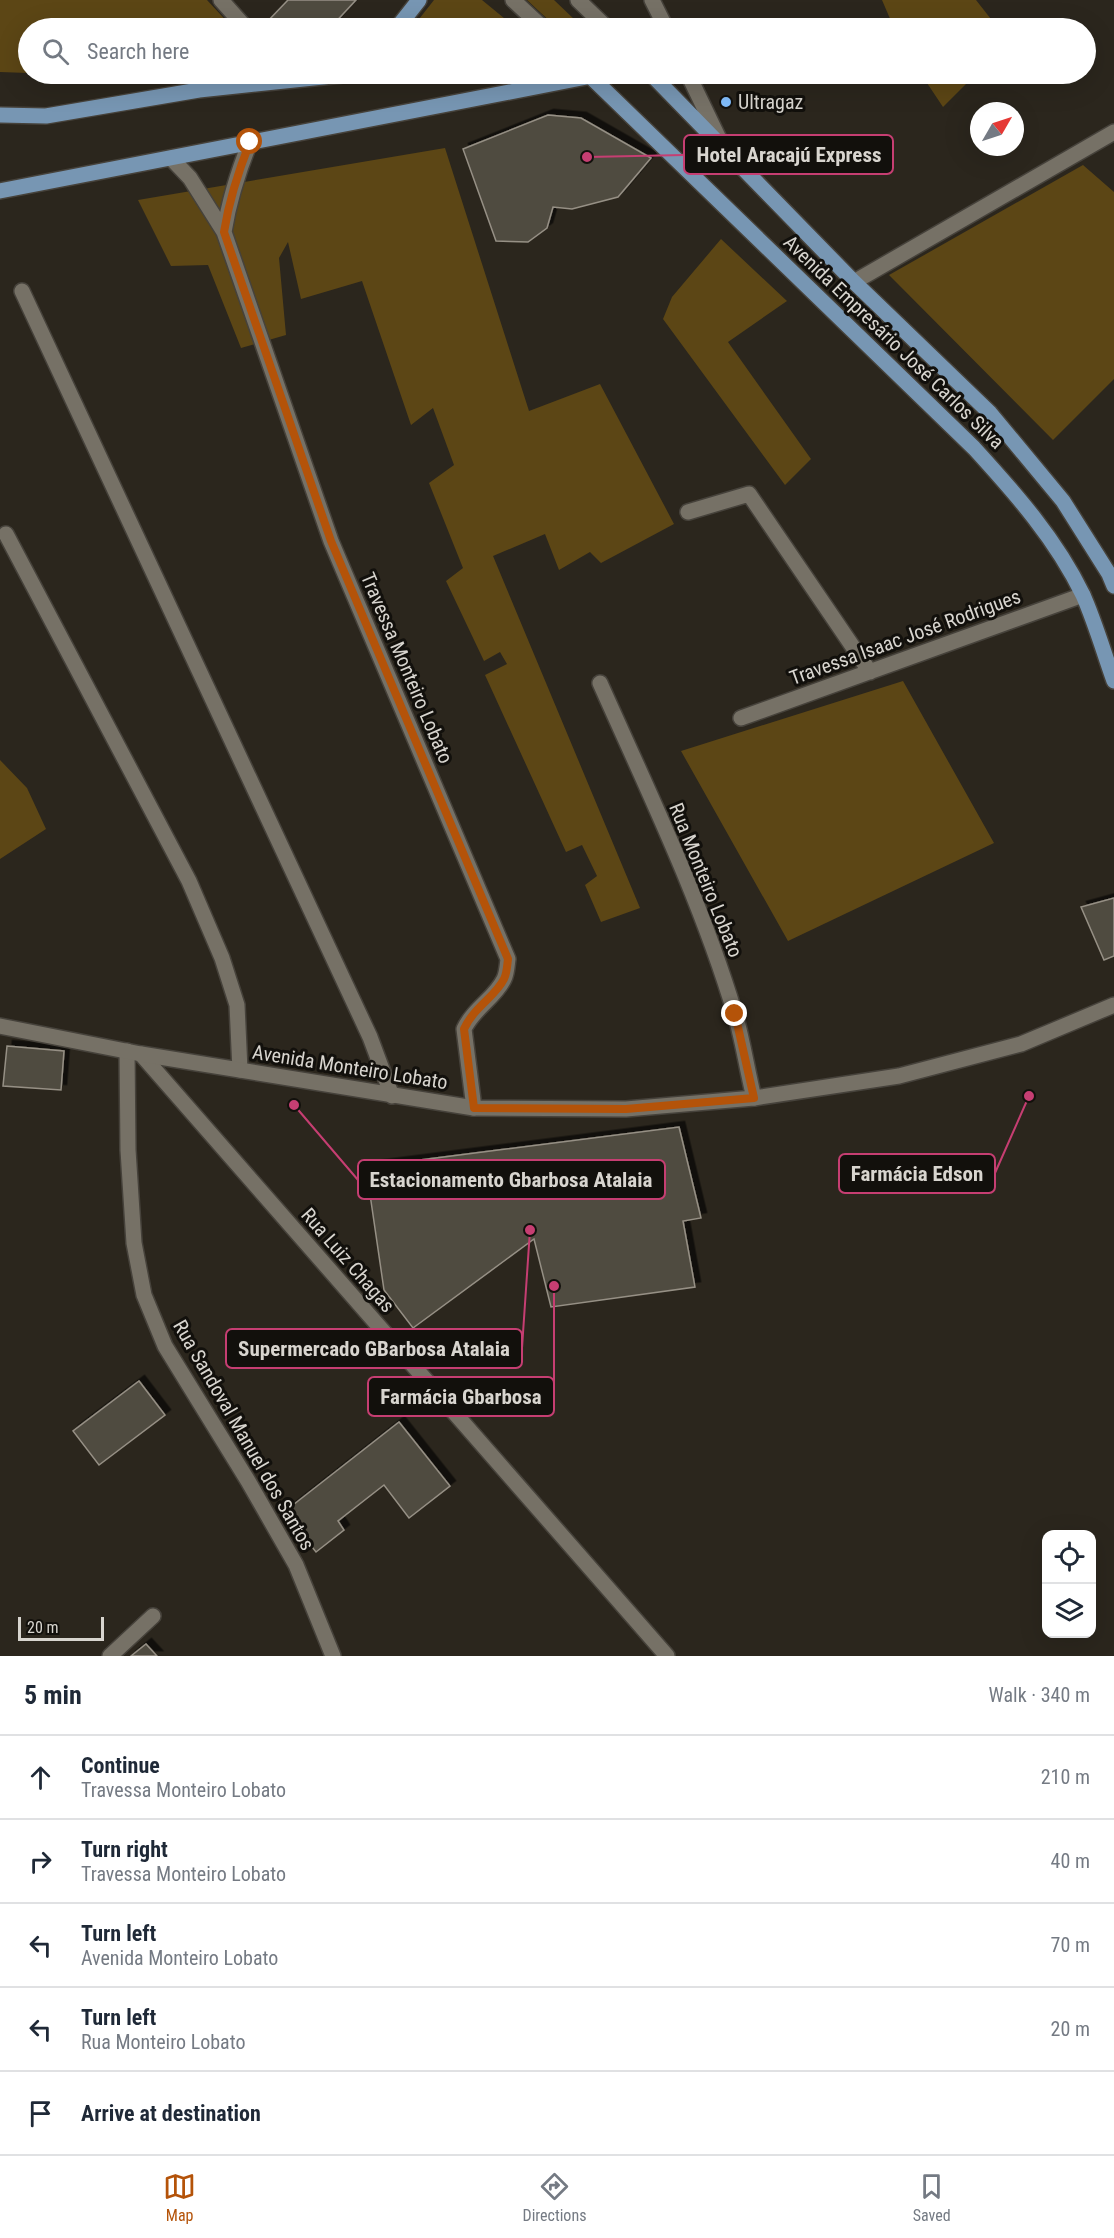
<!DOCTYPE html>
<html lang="en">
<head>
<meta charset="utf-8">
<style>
  :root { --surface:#fff; --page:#f2f2f3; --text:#1f2937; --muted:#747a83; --line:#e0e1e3; --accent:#b45309 }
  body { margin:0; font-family:"Roboto Condensed",sans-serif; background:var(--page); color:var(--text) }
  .controls { position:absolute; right:18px; bottom:18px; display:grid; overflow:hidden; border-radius:12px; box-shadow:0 6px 24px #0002 }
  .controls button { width:54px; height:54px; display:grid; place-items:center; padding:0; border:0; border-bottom:2px solid var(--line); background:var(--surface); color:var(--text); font:30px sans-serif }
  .compass { position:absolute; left:970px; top:102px; width:54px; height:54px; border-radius:50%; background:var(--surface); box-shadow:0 6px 24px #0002; rotate:51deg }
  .scale { position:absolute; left:18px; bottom:15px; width:86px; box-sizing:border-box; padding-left:6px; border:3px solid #d8d5cf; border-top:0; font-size:16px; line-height:21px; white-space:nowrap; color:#d8d5cf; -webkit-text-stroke:4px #12100c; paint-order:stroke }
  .stop { position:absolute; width:18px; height:18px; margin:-14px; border:4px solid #b45309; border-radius:50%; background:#fff }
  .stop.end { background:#b45309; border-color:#fff; box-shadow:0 2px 6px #0008 }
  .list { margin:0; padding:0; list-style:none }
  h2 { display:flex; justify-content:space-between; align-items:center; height:78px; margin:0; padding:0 24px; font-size:26px }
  h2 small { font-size:20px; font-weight:400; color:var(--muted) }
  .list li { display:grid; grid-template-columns:39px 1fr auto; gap:18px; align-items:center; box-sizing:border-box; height:84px; padding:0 24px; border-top:2px solid var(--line) }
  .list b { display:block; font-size:22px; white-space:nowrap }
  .list p { margin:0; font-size:20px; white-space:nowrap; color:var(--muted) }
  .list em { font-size:20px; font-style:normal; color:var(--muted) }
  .icon { flex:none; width:33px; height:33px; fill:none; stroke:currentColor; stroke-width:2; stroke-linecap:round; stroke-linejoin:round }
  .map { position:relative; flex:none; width:1114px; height:1656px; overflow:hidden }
  .search { position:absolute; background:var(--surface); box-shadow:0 6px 24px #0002; left:18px; right:18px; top:18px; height:66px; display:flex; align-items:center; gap:15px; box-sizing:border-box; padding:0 21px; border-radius:33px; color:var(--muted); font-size:22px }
  .sheet { height:498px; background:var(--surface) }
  nav { display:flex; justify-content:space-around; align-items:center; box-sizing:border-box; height:84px; border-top:2px solid var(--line); background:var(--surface); font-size:16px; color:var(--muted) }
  nav a { display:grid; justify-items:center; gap:3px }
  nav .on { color:var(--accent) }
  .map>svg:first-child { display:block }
  .green { fill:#5c4615 }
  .building { fill:#504b41; stroke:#969085; stroke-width:1.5; filter:url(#shadow) }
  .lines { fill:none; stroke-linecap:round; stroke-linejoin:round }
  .service-casing { stroke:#46423b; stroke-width:18 }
  .minor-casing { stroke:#46423b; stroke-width:18 }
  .tertiary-casing { stroke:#46423b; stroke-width:18 }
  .secondary-casing { stroke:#46423b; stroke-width:18 }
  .primary-casing { stroke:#46423b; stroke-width:18 }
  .service { stroke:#767166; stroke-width:15 }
  .minor { stroke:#767166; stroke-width:15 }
  .tertiary { stroke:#767166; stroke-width:15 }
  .secondary { stroke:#767166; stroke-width:15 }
  .primary { stroke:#7796b3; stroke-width:15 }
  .route { stroke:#b45309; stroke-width:8 }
  .poi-dot { fill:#81bcfa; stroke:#12100c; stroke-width:2 }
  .labels { text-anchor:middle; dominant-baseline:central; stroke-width:6; stroke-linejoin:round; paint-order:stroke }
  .poi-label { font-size:20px; fill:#d8d5cf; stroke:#12100c; text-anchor:start }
  .street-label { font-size:20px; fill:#d8d5cf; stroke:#12100c }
  .leader { fill:none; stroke:#c63e72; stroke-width:2 }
  .callout-dot { fill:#c63e72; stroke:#12100c; stroke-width:2 }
  .callout { fill:#12100c; stroke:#c63e72; stroke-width:2 }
  .callout-label { font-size:21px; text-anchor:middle; font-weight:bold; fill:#d8d5cf }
</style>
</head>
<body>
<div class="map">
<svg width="1114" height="1656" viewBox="0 0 1114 1656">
  <defs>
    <filter id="shadow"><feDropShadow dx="5.5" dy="-5.5" stdDeviation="0" flood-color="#0009"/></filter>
  </defs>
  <rect width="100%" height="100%" fill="#2b261d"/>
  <path class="green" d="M0,0H207L233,28H28V73L0,72Z
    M434,0H482L516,28H412Z
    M527,0H554L575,20L565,28H557Z
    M882,0H976L998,28H894Z
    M921,74H976L943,107Z
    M445,148L529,411L600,384L674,524L601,563L590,552L559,570L545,534L493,556L640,908L601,922L585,885L597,876L582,845L566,852L485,675L507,664L500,652L484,661L446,581L463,568L429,483L454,465L433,408L411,425L362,281L301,299L288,242L279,258L286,335L241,348L208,265L171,266L138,200Z
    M1083,165L1114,192V379L1053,440L889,275Z
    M721,239L787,301L728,342L811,459L785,485L663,319L672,297Z
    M903,681L994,843L788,941L681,751Z
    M0,760L27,788L46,829L0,859Z"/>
  <path class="building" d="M288,0H356L330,28H271L266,23Z
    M548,115L581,118L651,158L618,197L572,209L553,207L547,228L528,242L496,241L463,149Z
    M1114,898V956L1104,960L1081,907Z
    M7,1046L64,1051L61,1090L3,1086Z
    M679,1127L701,1218L683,1221L695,1287L551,1307L534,1239L413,1328L384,1290L366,1167Z
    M139,1381L165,1415L99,1465L73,1431Z
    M399,1422L450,1486L409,1518L384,1485L338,1521L344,1530L316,1552L284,1512Z
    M146,1644L157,1656H131Z"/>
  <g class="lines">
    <g class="service-casing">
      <path id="service" d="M22,291L370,1037L392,1096
        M6,534L189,881L222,958L237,1005L240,1070"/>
    </g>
    <g class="minor-casing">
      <path id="minor" d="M221,0L246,28
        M652,0L666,28
        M688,74L722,145
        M171,158L190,178L224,232L331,541L508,959C507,966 507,973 504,979C495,998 474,1008 464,1029L474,1108
        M224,232C229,201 238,172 250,142
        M854,282L1114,132
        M688,512L749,494L870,672
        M600,683C648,791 701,900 735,1014C743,1041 747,1070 754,1098
        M741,718L1083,595
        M127,1051L128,1150L134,1243L144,1295L165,1346L248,1481L296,1565L333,1656
        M141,1054L667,1656
        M110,1656L153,1616"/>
    </g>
    <g class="tertiary-casing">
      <path id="tertiary" d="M0,1026L141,1054L474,1108L626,1109L754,1098L899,1076L1021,1044L1114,1005"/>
    </g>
    <g class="secondary-casing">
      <path id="secondary" d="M513,0L543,28
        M578,0L607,28"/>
    </g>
    <g class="primary-casing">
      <path id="primary" d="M397,28L419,0
        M588,74L974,448C1015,493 1056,539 1083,595C1095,622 1104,653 1114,681
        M651,74L854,282L990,413L1063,501L1109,574L1114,586
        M0,115L46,116L199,90L352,74
        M0,191L597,75"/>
    </g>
    <use href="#service" class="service"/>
    <use href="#minor" class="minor"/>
    <use href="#tertiary" class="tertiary"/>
    <use href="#secondary" class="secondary"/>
    <use href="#primary" class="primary"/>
  </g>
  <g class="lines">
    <path class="route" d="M250,142C238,172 229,201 224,232L331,541L508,959C507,966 507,973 504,979C495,997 474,1007 464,1029L474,1108L626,1109L754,1098L735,1014"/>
  </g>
  <circle class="poi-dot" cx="726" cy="102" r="6"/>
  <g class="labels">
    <g class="poi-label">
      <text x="738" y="102">Ultragaz</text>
    </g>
    <g class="street-label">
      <text transform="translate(894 342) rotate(44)">Avenida Empresário José Carlos Silva</text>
      <text transform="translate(905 637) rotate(-20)">Travessa Isaac José Rodrigues</text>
      <text transform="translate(407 668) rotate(67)">Travessa Monteiro Lobato</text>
      <text transform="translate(706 880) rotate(68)">Rua Monteiro Lobato</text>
      <text transform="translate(350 1067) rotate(9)">Avenida Monteiro Lobato</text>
      <text transform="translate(348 1260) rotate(49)">Rua Luiz Chagas</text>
      <text transform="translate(244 1435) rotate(60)">Rua Sandoval Manuel dos Santos</text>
    </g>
  </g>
  <path class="leader" d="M587 157L684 155M1029 1096L995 1173M294 1105L358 1180M530 1230L522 1348M554 1286L554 1397"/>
  <g class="callout-dot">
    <circle cx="587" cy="157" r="6"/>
    <circle cx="1029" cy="1096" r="6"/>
    <circle cx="294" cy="1105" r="6"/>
    <circle cx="530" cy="1230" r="6"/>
    <circle cx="554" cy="1286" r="6"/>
  </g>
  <g class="callout">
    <rect x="684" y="135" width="209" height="39" rx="6"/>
    <rect x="839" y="1154" width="156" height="39" rx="6"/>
    <rect x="358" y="1160" width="307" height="39" rx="6"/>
    <rect x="226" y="1329" width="296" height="39" rx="6"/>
    <rect x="368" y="1377" width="186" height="39" rx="6"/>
  </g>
  <g class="callout-label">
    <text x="789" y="162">Hotel Aracajú Express</text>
    <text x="917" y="1181">Farmácia Edson</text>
    <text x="511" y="1187">Estacionamento Gbarbosa Atalaia</text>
    <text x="374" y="1356">Supermercado GBarbosa Atalaia</text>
    <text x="461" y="1404">Farmácia Gbarbosa</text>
  </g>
</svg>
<div class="controls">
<button><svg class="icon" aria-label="locate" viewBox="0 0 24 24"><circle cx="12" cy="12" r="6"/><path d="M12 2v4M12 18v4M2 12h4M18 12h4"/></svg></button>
<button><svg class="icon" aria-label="layers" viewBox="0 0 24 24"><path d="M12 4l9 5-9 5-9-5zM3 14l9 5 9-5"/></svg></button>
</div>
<svg class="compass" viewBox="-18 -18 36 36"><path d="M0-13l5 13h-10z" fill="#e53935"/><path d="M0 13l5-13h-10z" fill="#747a83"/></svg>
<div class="scale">20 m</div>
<div class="stop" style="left:250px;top:142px"></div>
<div class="stop end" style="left:735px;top:1014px"></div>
<div class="search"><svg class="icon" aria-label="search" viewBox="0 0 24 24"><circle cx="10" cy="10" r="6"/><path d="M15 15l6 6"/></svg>Search here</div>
</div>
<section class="sheet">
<h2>5 min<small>Walk · 340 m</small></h2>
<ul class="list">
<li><svg class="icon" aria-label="ahead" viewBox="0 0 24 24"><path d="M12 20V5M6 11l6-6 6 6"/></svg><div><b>Continue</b><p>Travessa Monteiro Lobato</p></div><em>210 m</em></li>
<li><svg class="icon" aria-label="right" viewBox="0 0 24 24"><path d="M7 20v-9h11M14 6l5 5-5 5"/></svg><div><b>Turn right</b><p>Travessa Monteiro Lobato</p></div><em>40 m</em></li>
<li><svg class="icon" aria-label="left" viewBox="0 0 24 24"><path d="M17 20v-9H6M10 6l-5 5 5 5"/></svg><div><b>Turn left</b><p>Avenida Monteiro Lobato</p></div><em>70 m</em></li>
<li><svg class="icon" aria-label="left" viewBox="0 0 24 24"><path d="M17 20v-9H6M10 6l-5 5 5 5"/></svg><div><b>Turn left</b><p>Rua Monteiro Lobato</p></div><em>20 m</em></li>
<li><svg class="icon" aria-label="arrive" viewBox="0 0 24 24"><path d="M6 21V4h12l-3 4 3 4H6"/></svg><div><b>Arrive at destination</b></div></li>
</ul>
</section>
<nav>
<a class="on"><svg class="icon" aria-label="map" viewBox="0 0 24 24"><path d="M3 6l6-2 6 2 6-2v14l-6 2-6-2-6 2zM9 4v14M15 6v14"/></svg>Map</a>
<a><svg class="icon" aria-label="directions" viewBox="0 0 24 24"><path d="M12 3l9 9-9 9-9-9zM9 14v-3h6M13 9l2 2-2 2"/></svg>Directions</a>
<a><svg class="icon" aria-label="saved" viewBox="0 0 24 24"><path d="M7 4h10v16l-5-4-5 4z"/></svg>Saved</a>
</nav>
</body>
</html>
